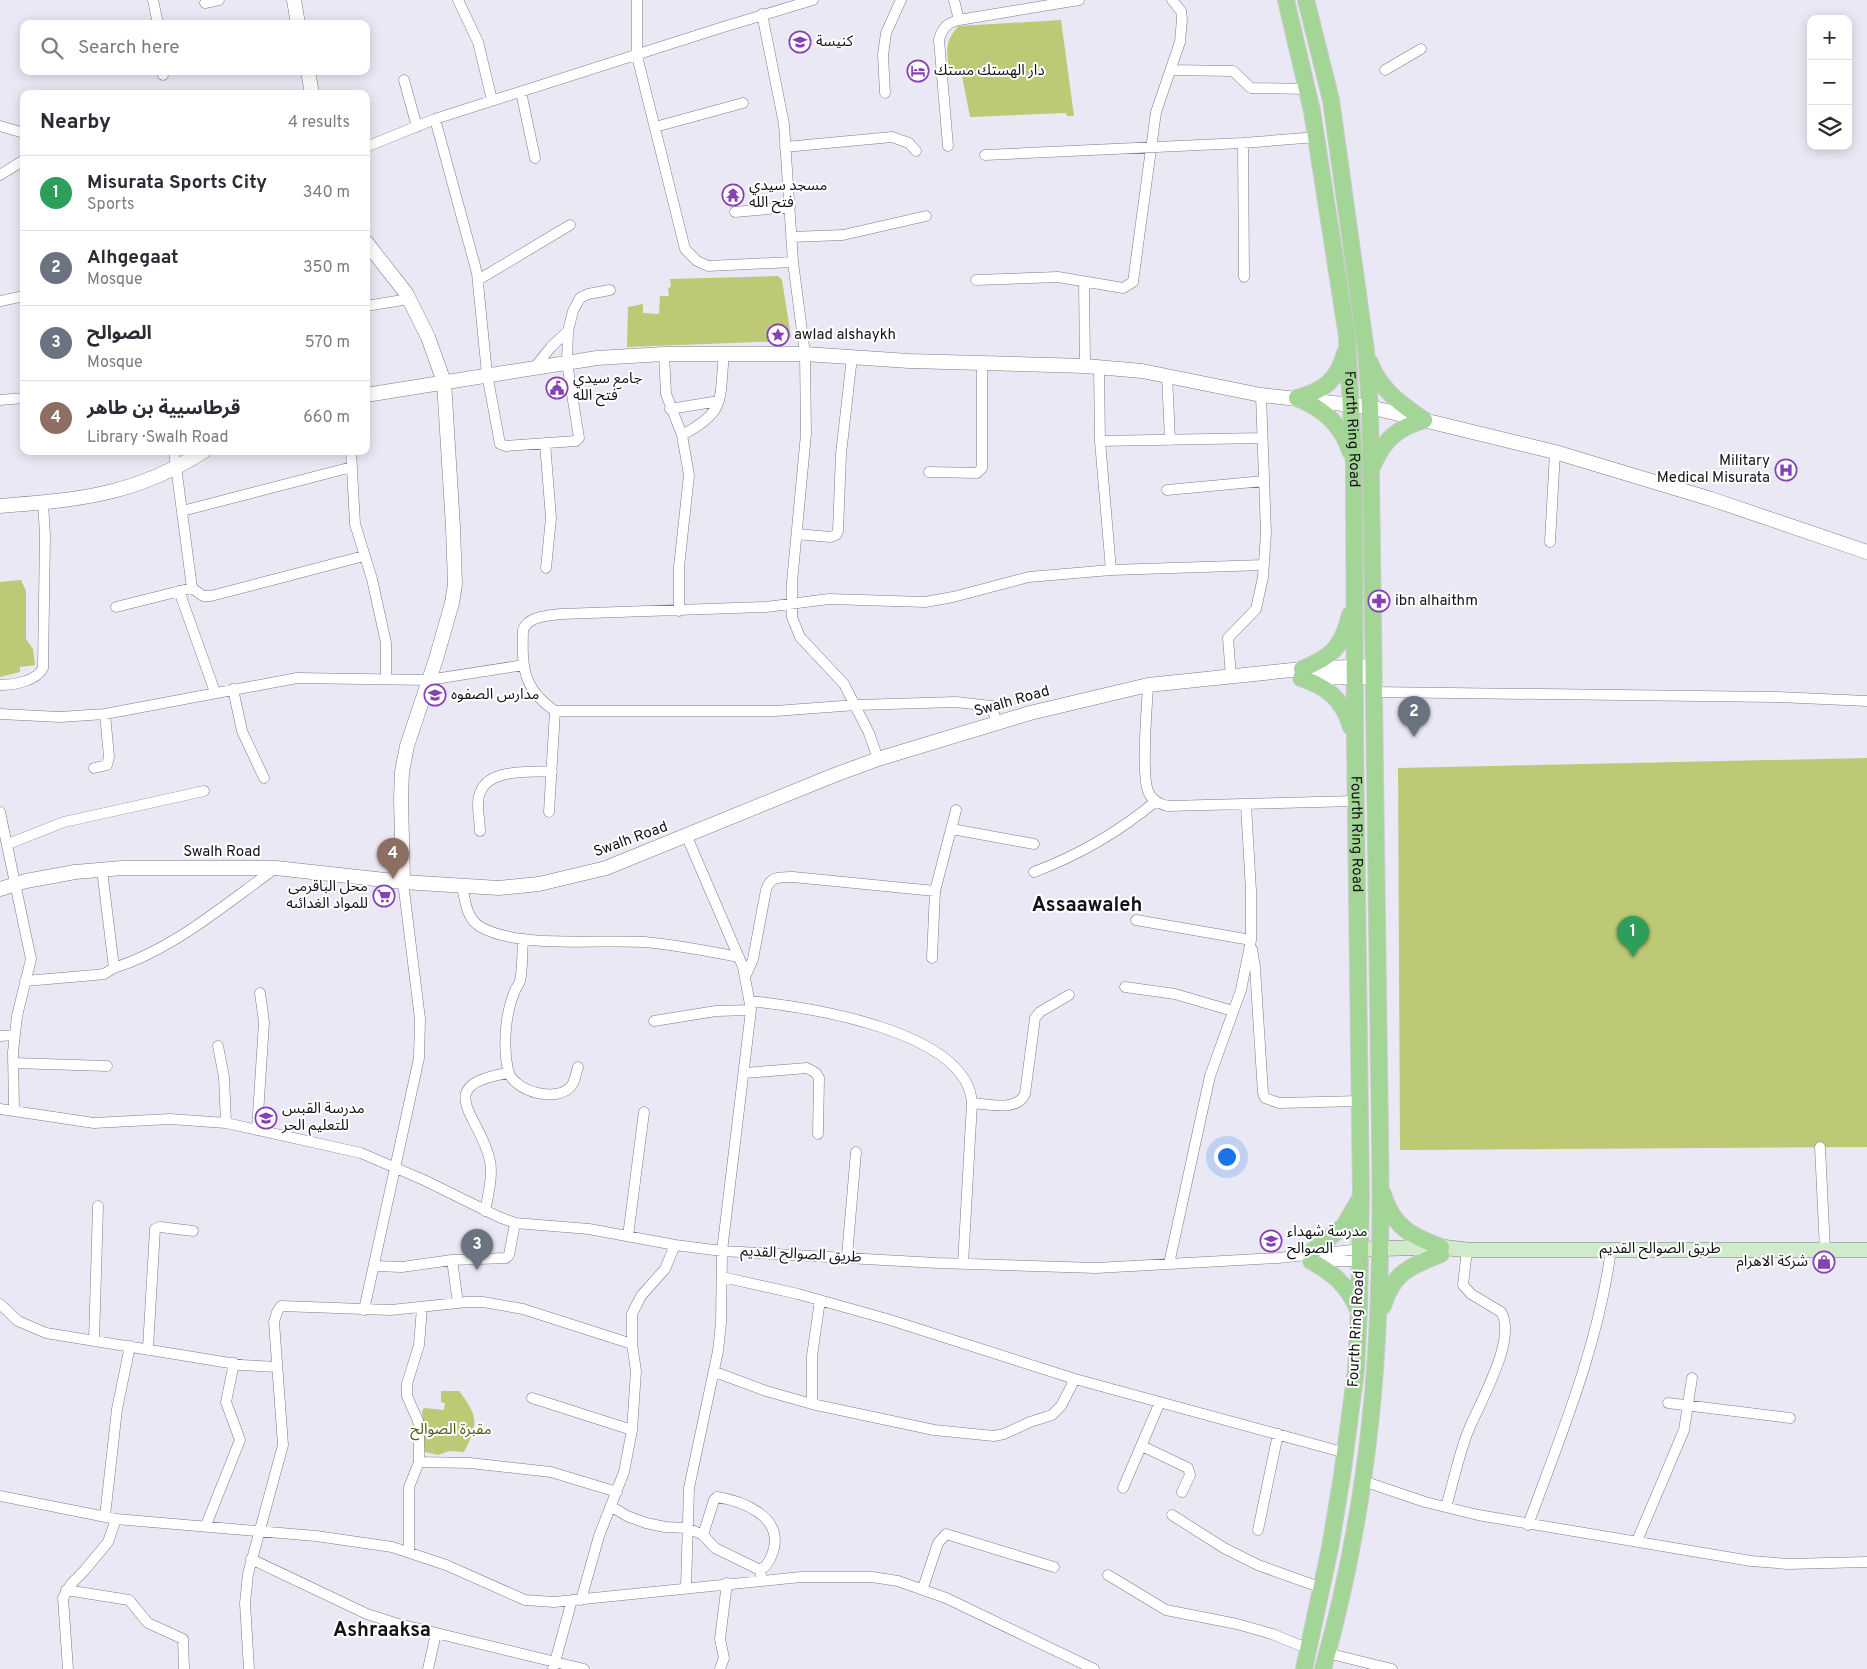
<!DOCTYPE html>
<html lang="en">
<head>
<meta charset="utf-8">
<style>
  :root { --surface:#fff; --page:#f2f2f3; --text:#2b2b33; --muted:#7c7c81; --line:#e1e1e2; --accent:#8641b4 }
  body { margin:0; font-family:Overpass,"Noto Sans Arabic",sans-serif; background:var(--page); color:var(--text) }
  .controls { position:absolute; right:15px; top:15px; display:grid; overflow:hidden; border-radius:10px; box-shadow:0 2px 12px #0003 }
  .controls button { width:45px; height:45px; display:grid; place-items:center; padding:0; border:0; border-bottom:1px solid var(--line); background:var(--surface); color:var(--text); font:25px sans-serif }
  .you { position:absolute; left:1226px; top:1156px; width:18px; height:18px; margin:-12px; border:4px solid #fff; border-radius:50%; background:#1a73e8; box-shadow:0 0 0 8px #1a73e833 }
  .badge { display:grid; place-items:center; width:32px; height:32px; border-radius:50%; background:var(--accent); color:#fff; font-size:16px; font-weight:700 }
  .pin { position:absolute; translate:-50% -41px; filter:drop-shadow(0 1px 2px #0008) }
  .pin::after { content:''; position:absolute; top:26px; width:18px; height:15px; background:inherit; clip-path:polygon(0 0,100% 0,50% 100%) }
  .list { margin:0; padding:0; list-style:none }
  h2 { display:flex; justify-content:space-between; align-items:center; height:65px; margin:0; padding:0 20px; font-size:21px }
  h2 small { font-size:16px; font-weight:400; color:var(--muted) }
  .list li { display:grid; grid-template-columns:32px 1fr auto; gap:15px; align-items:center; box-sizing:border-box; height:75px; padding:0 20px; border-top:1px solid var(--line) }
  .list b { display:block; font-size:19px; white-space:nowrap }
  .list p { margin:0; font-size:16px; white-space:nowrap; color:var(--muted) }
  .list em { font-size:16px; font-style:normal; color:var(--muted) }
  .icon { flex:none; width:28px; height:28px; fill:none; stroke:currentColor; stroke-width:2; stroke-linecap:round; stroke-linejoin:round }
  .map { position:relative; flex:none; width:1867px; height:1669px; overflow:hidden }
  .search { position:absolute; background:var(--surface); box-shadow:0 2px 12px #0003; left:20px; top:20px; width:350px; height:55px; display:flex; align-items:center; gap:12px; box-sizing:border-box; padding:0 18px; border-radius:10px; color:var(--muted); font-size:19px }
  .panel { position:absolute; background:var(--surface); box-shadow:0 2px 12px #0003; left:20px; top:90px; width:350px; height:365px; border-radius:10px }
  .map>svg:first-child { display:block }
  .green { fill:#bdc975 }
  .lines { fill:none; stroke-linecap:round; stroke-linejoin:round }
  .minor-casing { stroke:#7d7c86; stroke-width:11 }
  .tertiary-casing { stroke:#7d7c86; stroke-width:15 }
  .secondary-casing { stroke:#7d7c86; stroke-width:16 }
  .primary-casing { stroke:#cbcbcc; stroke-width:18 }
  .minor { stroke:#fff; stroke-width:10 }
  .tertiary { stroke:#fff; stroke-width:14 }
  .secondary { stroke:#d1eacb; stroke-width:15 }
  .primary { stroke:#a3d597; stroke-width:16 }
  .labels { text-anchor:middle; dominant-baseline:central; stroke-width:4; stroke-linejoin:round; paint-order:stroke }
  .poi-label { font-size:15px; fill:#131317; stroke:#fff; text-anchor:start }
  .street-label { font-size:15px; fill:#131317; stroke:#fff }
  .park-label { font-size:15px; fill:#535a12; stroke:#fff }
  .district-label { font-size:20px; font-weight:bold; fill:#131317; stroke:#fff }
</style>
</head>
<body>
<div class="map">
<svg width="1867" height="1669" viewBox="0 0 1867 1669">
  <rect width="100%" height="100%" fill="#e9e8f4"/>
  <path class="green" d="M1061,20L1074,116H1067L1066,113L970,117L962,76L950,77C948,56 942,42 959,26Z
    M778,276L782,280L791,337L787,341L627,347L628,307L643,304V313L659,314L660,296H669L668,288L671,287L670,279Z
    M21,580L26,591V639L33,649L35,665L20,667V672L0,677V582Z
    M1867,758V1147L1400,1150L1398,768Z
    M441,1391H459C478,1416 479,1423 464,1452L449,1451L438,1455L425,1452L422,1411L424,1408L444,1410L445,1403L441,1402Z"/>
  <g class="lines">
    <g class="minor-casing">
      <path id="minor" d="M153,0L158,24
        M458,0L478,42L492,100
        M637,0V56L685,249L697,261L708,266L793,262
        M954,0L959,20
        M205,3L219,0
        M762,14L784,124L793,262L805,354L806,434L792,582V617L800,637L844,684L869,733L878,759
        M1171,70L1233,71L1251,88L1308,89
        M1385,70L1421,49
        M163,71V75
        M404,80L417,127
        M521,92L535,158
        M885,93L883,55L886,33L901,0
        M435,119L477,273L487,374L500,444L506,446L576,441L579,438L567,363L568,331L573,311L580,298L588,294L610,290
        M0,126L24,133
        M655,127L743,103
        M1243,143L1244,277
        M948,146L939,40C942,28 947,23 959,20L1079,0
        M366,147L435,119L720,28L813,0
        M785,147L892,137L909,143L916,151
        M985,155L1243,143L1317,137
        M0,175L24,160
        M735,212L790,207
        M791,237L843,235L926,216
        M478,280L570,225
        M976,280L1058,277L1123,288L1133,282L1156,112L1180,42L1182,19L1181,11L1172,0
        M1084,283L1085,366
        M0,301L24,296
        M366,306L409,299
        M664,354L666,394L682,435L689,475L679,567V611
        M535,367L551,347L568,331
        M1099,367L1100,441L1111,570
        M1167,375L1170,440
        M0,400L24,398
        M670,409L719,401
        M682,435C727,411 719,401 724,354
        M1100,441L1262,438
        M545,443L551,518L546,568
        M174,451L192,588
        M351,451L355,524L372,579L381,620L386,643V678
        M929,472L977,473L982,468V362
        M1167,490L1264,481
        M182,511L352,467
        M797,534L830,537L836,535L838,531L841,454L852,357
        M1550,542L1555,452
        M179,591L215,692
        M116,607L192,588L203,596H211L364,556
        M1231,677L1228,638L1256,609L1263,577L1266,533L1261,395
        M0,685C13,685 37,681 43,668L45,535L43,503
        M1148,685C1147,708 1141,773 1148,791C1151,800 1159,804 1168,806L1356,801
        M233,689L242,731L264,778
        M1373,692L1776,697L1867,701
        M0,714L60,717L105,714L297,678L428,680L524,665
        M997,722L991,706L956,702L856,705L775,711H555C522,688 522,667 523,630C528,616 548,616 561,614L766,607L829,599L925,602L953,597L1029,577L1111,570L1264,565
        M94,768L107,765L109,757L105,714
        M0,812L31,959L17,1016L13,1052L14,1110
        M549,812L555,711
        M952,829L1034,844
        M480,831C480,821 476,806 479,796C486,767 529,773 552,771
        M8,844L64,822L204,791
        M1034,872C1079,855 1119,832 1156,801
        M462,885C465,900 466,917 479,926C516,949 601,939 645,942C677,945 708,951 739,957
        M1136,920L1251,940
        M523,939C522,952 523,968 520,981C519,985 516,987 515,991C505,1013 503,1047 508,1070C513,1092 559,1104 572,1085C575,1080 576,1073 578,1067
        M1252,949L1255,967L1263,1093L1265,1098L1279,1103L1360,1101
        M932,958L935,891L956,810
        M114,968C174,949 225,904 276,868
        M746,975L753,959L766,890C770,876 781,877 793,877L935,891
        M25,981L95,975L104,974L114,968L102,870
        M1125,987L1175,994L1233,1011
        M750,1001C806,1007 967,1030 972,1103L963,1264
        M654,1021L716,1011L751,1010
        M0,1036L15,1035
        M218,1046L224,1077L226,1123
        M13,1063L107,1066
        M745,1073L807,1068L816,1073L819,1078L818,1134
        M972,1103C989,1104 1017,1112 1025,1094L1035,1018L1040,1012L1069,995
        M0,1109L94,1123L170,1119L226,1123L361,1153L426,1181L499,1217L515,1223L589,1229L675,1245L722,1251L937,1263L1096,1268L1278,1258L1361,1249
        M257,1130L264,1022L260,993
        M1820,1147L1825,1250
        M485,1211C488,1195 493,1177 490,1161C481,1116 430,1086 508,1073
        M628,1236L644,1112
        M847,1256L856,1152
        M452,1260L458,1303
        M1314,1261H1361
        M1169,1264L1210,1076L1241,990L1251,940V891L1246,805
        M374,1266L402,1267L452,1260L506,1258L509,1255L515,1223
        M722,1277L798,1294L887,1319L1075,1379L1346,1453
        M0,1304L18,1321L46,1333L242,1365L277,1367
        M364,1310L419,1058L420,1019L403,882
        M94,1341L98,1206
        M148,1348L155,1229L160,1227L193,1231
        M715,1372L766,1391L812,1404L934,1430L994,1436L1004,1434L1030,1422L1052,1415L1061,1406L1075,1379
        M532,1398L632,1430
        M1668,1403L1790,1418
        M812,1404V1356L820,1300
        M1142,1446L1188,1468L1190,1475L1182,1492
        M419,1462L470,1463L551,1472L617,1492
        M1363,1481L1425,1502L1478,1515L1751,1561L1788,1564L1867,1562
        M1123,1488L1160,1402
        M0,1496L116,1519L316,1536L392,1547L446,1565L525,1600L554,1602L801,1577H872L898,1581L946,1598L1094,1669
        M612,1507L627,1516L646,1523L665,1527L687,1528L703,1535L715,1548L760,1570L762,1580
        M1446,1507C1453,1483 1458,1458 1467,1434C1478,1405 1518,1340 1501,1312L1471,1294L1463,1285L1467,1250
        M1172,1515L1224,1548L1258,1565L1322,1588
        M105,1516L117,1409L130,1346
        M206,1525L240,1440L226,1402L234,1363
        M1528,1525C1561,1435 1599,1344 1611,1249
        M1258,1530L1278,1434
        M703,1535L714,1500L717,1497C743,1501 781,1516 774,1548C772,1556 768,1566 760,1570
        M1637,1541L1684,1430L1692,1378
        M409,1551V1487L419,1462V1429L418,1421L407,1396V1384L419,1345L422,1308
        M251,1559L367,1614L395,1623L584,1669
        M1108,1575L1166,1610L1237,1624L1272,1634L1309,1649
        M686,1587L689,1488L718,1351L721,1323L722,1251L751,1010L743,967L687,837
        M923,1588L938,1543L946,1534L1054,1567
        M66,1590L129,1600L148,1623L183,1639L184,1669
        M581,1600L599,1536L624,1472L632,1430L636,1371L632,1344V1314L641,1296L665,1269L675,1245
        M1327,1653L1392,1669
        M68,1669L63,1598L71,1584L84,1571L108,1542L116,1519
        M249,1669L245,1603L248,1574L283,1445L274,1322L277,1312L281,1306L391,1310L467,1302H483L523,1309L632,1344
        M428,1669L436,1633
        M553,1669L572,1600
        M720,1669L724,1658L720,1639L727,1583"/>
    </g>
    <g class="tertiary-casing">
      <path id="tertiary" d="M294,0L298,24
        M308,71L312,94
        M366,242L406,293L428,337L444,382L453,527L455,584L452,603L436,659L407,746L402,772L401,798L403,882
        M366,395L597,358L664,354H805L909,361L1085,366L1142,371L1261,395L1370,407L1555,452L1711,499L1867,552
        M0,506C78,500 136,495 204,451
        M1304,678L1373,677
        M0,889L26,881L75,872L122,868H276L403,882L499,888L539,884L606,868L832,776L878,759L1030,713L1148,685L1302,669L1373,666"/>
    </g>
    <g class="secondary-casing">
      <path id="secondary" d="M1361,1249L1441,1247L1467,1250H1867"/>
    </g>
    <g class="primary-casing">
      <g id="primary">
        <path id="s1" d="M1286,0L1312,111L1347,336L1354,464L1355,740L1361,1196L1359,1310L1356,1370L1342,1476L1330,1548L1304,1669"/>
        <path d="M1306,0L1331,100L1366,351L1370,407C1373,602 1376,797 1378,993C1379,1101 1383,1209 1378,1317C1373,1436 1355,1555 1323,1669"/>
        <path d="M1370,363C1380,390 1401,404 1424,420"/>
        <path d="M1297,398C1322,408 1342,425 1350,451"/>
        <path d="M1297,398C1323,391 1338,380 1345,353"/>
        <path d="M1373,465C1384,439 1398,428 1424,420"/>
        <path d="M1302,669C1332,657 1342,647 1350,615"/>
        <path d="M1301,678C1327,687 1343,699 1351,727"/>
        <path d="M1383,1194C1393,1227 1411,1236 1441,1247"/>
        <path d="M1310,1253L1344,1226L1359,1200"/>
        <path d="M1311,1261C1333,1273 1346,1284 1357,1307"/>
        <path d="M1383,1306C1393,1272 1411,1266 1441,1254"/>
      </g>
    </g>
    <use href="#minor" class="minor"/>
    <use href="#tertiary" class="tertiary"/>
    <use href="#secondary" class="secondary"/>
    <use href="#primary" class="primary"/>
  </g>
  <defs>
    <g id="school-ring" transform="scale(1.125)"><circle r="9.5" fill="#fff" stroke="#8641b4" stroke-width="1.5"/><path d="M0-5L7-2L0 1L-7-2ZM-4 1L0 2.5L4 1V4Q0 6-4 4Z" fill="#8641b4"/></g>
    <g id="hotel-ring" transform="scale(1.125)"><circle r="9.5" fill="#fff" stroke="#8641b4" stroke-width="1.5"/><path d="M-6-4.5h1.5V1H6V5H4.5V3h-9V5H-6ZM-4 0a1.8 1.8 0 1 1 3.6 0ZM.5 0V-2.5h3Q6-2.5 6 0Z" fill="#8641b4"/></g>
    <g id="temple-ring" transform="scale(1.125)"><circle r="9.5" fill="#fff" stroke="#8641b4" stroke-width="1.5"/><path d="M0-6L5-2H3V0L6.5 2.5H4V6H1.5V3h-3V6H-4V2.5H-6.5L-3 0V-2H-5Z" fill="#8641b4"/></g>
    <g id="sight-ring" transform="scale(1.125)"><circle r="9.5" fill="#fff" stroke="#8641b4" stroke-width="1.5"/><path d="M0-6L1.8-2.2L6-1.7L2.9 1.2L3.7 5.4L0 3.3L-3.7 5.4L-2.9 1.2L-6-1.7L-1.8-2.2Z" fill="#8641b4"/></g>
    <g id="civic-ring" transform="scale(1.125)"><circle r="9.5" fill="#fff" stroke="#8641b4" stroke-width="1.5"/><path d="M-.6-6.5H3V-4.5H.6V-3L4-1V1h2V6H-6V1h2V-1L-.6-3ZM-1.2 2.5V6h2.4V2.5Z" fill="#8641b4"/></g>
    <g id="hospital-ring" transform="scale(1.125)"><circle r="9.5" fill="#fff" stroke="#8641b4" stroke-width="1.5"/><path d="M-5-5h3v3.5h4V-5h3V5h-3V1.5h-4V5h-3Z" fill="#8641b4"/></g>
    <g id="pharmacy-ring" transform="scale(1.125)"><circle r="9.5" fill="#fff" stroke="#8641b4" stroke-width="1.5"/><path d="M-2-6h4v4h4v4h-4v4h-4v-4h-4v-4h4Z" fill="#8641b4"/></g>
    <g id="supermarket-ring" transform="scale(1.125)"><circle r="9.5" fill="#fff" stroke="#8641b4" stroke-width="1.5"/><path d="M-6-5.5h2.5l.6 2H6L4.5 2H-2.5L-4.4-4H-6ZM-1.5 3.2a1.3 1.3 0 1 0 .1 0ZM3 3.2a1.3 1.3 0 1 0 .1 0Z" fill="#8641b4"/></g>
    <g id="shop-ring" transform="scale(1.125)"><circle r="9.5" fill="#fff" stroke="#8641b4" stroke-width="1.5"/><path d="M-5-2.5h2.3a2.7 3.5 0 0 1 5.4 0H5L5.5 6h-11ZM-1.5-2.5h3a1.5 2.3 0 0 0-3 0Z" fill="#8641b4"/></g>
  </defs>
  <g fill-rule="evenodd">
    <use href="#school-ring" x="800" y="42"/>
    <use href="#hotel-ring" x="918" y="71"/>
    <use href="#temple-ring" x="733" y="195"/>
    <use href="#sight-ring" x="778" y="335"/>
    <use href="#civic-ring" x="557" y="388"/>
    <use href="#hospital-ring" x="1786" y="470"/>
    <use href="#pharmacy-ring" x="1379" y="601"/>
    <use href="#school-ring" x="435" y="695"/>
    <use href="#supermarket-ring" x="384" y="896"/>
    <use href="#school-ring" x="266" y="1118"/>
    <use href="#school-ring" x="1271" y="1241"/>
    <use href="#shop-ring" x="1824" y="1262"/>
  </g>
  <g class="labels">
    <g class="poi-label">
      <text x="816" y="42">كنيسة</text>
      <text x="934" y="71">دار الهستك مستك</text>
      <text x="749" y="186">مسجد سيدي<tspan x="749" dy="17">فتح الله</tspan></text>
      <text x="794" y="335">awlad alshaykh</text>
      <text x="573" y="379">جامع سيدي<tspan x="573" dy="17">فتح الله</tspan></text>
      <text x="1770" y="461" text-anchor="end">Military<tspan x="1770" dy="17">Medical Misurata</tspan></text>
      <text x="1395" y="601">ibn alhaithm</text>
      <text x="451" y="695">مدارس الصفوه</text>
      <text x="368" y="887" text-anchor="end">محل الباقرمى<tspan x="368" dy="17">للمواد الغدائىه</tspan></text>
      <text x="282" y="1109">مدرسة القبس<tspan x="282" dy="17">للتعليم الحر</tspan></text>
      <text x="1287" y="1232">مدرسة شهداء<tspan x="1287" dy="17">الصوالح</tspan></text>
      <text x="1808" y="1262" text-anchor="end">شركة الاهرام</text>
    </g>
    <g class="street-label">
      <text stroke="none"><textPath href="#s1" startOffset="435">Fourth Ring Road</textPath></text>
      <text transform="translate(1012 702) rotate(-16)">Swalh Road</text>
      <text stroke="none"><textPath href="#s1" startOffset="840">Fourth Ring Road</textPath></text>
      <text transform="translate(631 840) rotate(-20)">Swalh Road</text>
      <text x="222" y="852">Swalh Road</text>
      <text x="1660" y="1249">طريق الصوالح القديم</text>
      <text transform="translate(801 1255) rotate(3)">طريق الصوالح القديم</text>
      <text transform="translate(1357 1329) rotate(-87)">Fourth Ring Road</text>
    </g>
    <g class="park-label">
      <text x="451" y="1430">مقبرة الصوالح</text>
    </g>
    <g class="district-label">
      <text x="1087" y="906">Assaawaleh</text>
      <text x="382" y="1631">Ashraaksa</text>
    </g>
  </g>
</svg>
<div class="controls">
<button>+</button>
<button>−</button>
<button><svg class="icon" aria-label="layers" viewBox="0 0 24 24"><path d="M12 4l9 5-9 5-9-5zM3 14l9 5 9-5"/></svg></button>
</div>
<div class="you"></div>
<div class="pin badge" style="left:1633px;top:957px;background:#2e9e5b">1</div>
<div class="pin badge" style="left:1414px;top:737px;background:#6b7280">2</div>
<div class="pin badge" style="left:477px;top:1270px;background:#6b7280">3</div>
<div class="pin badge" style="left:393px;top:879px;background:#8d6e63">4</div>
<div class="search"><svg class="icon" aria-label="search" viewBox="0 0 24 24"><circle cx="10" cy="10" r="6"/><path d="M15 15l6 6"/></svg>Search here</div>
<section class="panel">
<h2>Nearby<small>4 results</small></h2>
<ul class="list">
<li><span class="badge" style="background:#2e9e5b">1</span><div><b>Misurata Sports City</b><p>Sports</p></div><em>340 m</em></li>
<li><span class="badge" style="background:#6b7280">2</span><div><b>Alhgegaat</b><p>Mosque</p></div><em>350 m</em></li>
<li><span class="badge" style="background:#6b7280">3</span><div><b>الصوالح</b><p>Mosque</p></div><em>570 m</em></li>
<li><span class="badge" style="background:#8d6e63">4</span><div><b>قرطاسيية بن طاهر</b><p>Library · Swalh Road</p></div><em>660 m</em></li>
</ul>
</section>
</div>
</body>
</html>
